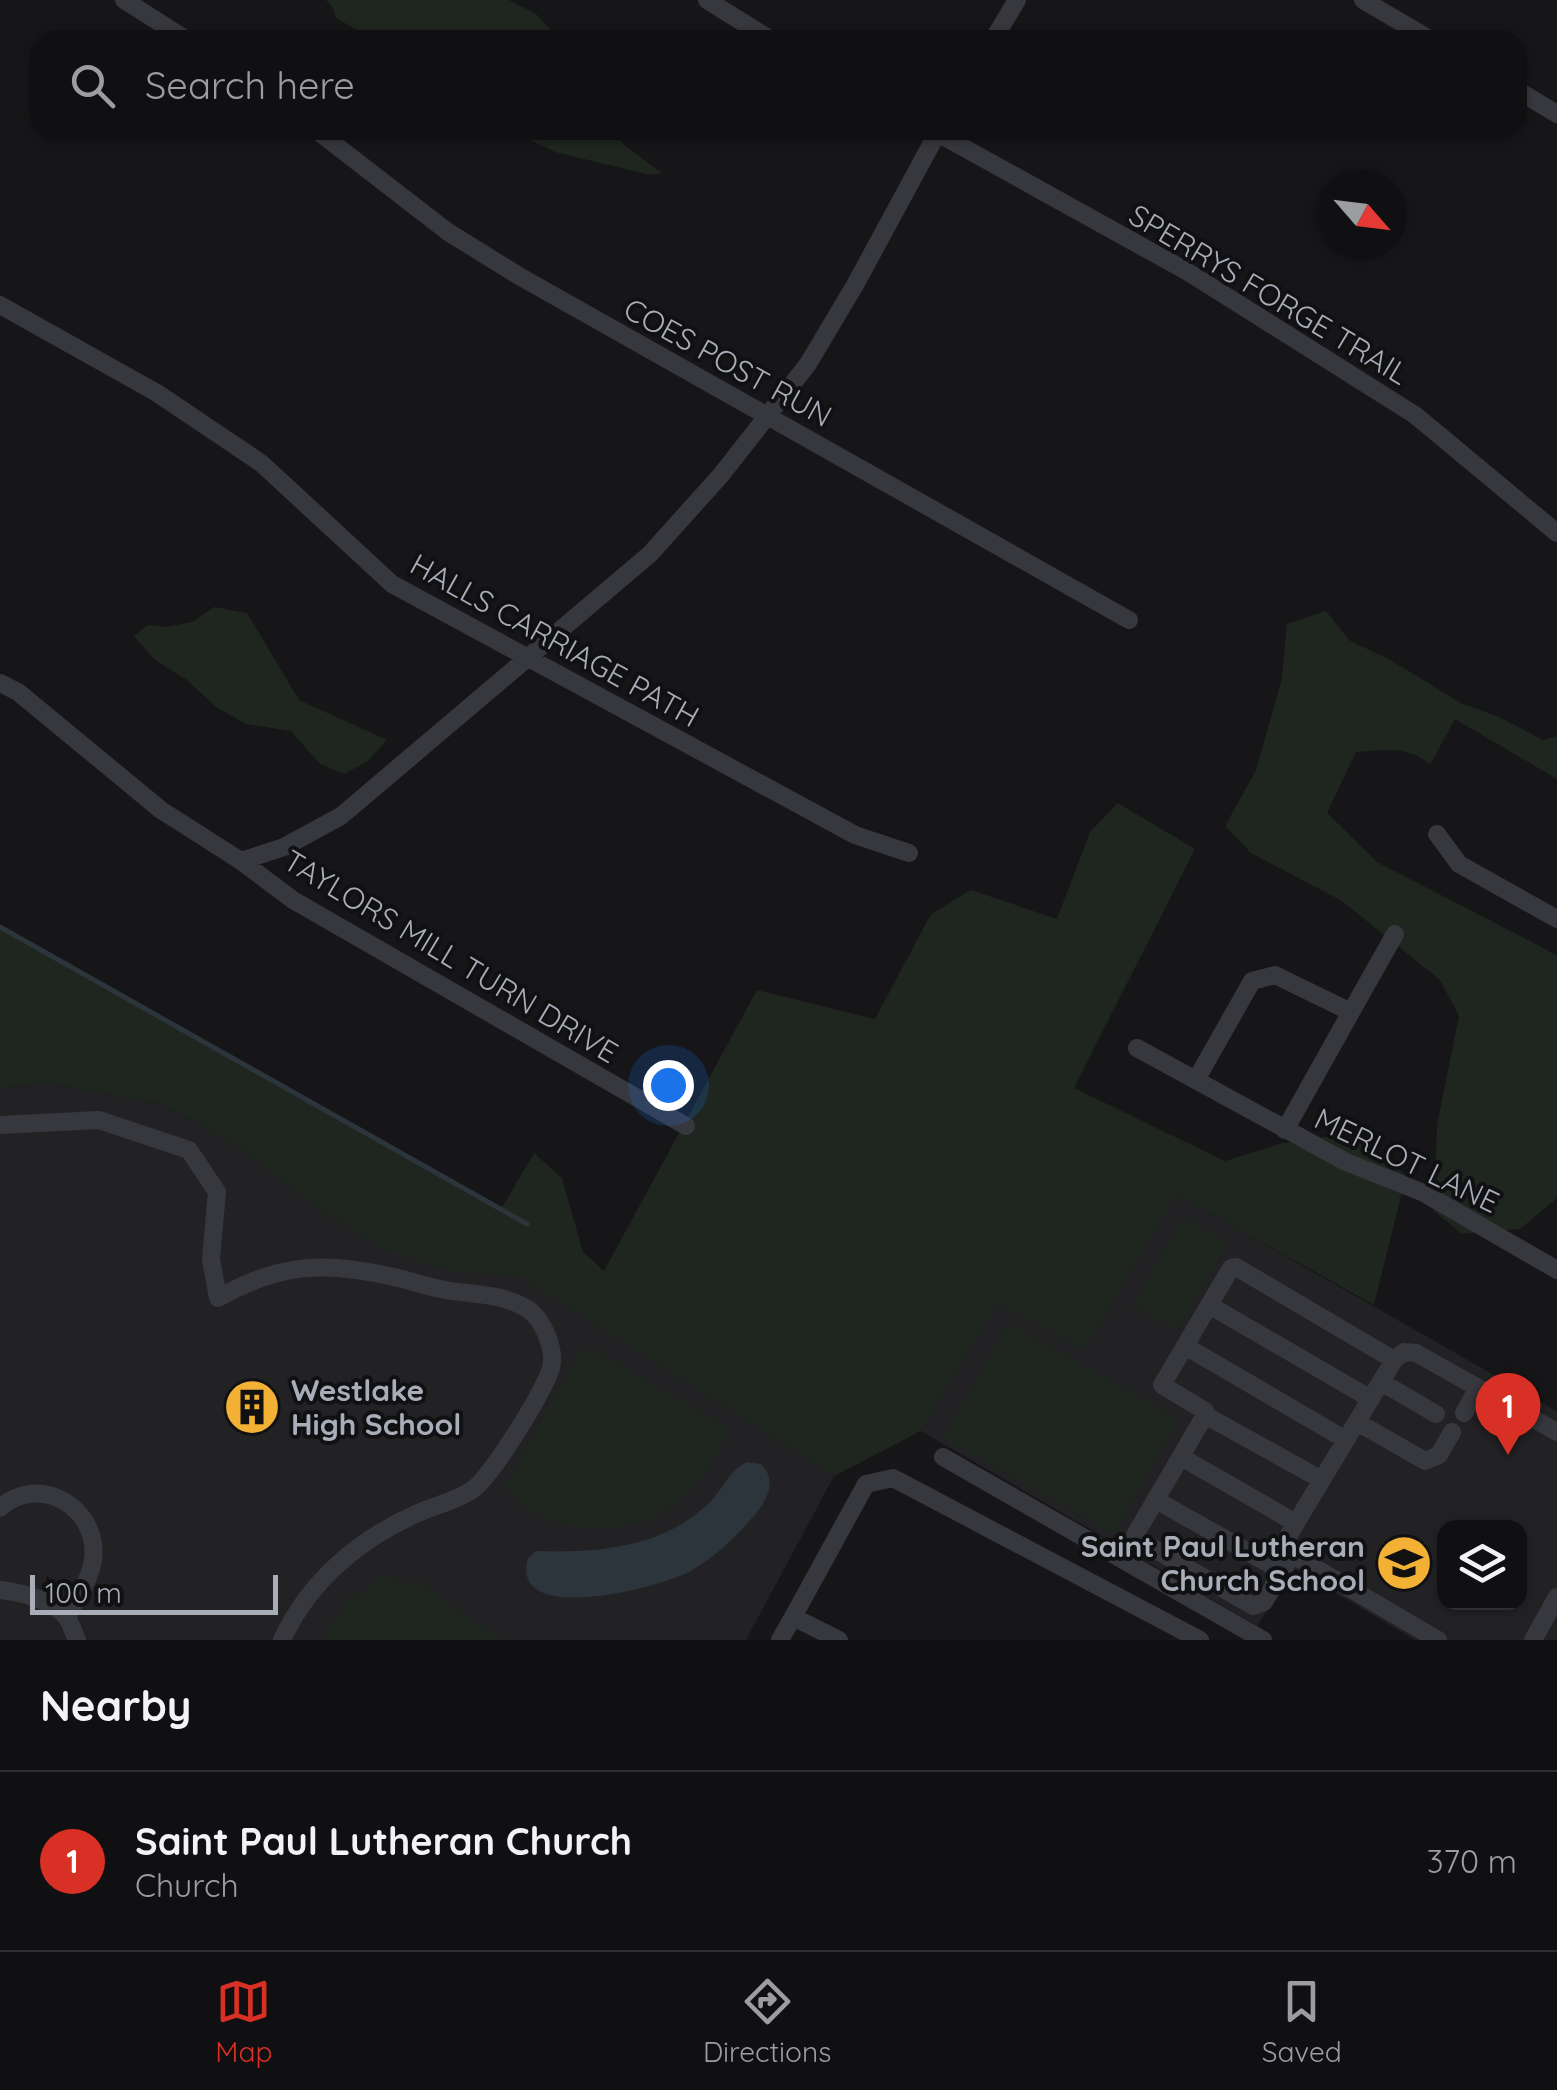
<!DOCTYPE html>
<html lang="en">
<head>
<meta charset="utf-8">
<style>
  :root { --surface:#101012; --page:#19191b; --text:#f1f3f6; --muted:#9c9d9f; --line:#303032; --accent:#d93025 }
  body { margin:0; font-family:Quicksand,sans-serif; background:var(--page); color:var(--text) }
  .controls { position:absolute; right:30px; bottom:30px; display:grid; overflow:hidden; border-radius:20px; box-shadow:0 2px 8px #0004 }
  .controls button { width:90px; height:90px; display:grid; place-items:center; padding:0; border:0; border-bottom:2px solid var(--line); background:var(--surface); color:var(--text); font:50px sans-serif }
  .compass { position:absolute; left:1317px; top:170px; width:90px; height:90px; border-radius:50%; background:var(--surface); box-shadow:0 2px 8px #0004; rotate:118deg }
  .scale { position:absolute; left:30px; bottom:25px; width:248px; box-sizing:border-box; padding-left:10px; border:5px solid #a8adb8; border-top:0; font-size:28px; line-height:35px; white-space:nowrap; color:#a8adb8; -webkit-text-stroke:8px #111113; paint-order:stroke }
  .you { position:absolute; left:668px; top:1085px; width:35px; height:35px; margin:-25px; border:8px solid #fff; border-radius:50%; background:#1a73e8; box-shadow:0 0 0 15px #1a73e833 }
  .badge { display:grid; place-items:center; width:65px; height:65px; border-radius:50%; background:var(--accent); color:#fff; font-size:32px; font-weight:700 }
  .pin { position:absolute; translate:-50% -82px; filter:drop-shadow(0 2px 5px #0008) }
  .pin::after { content:''; position:absolute; top:52px; width:35px; height:30px; background:inherit; clip-path:polygon(0 0,100% 0,50% 100%) }
  .list { margin:0; padding:0; list-style:none }
  h2 { display:flex; justify-content:space-between; align-items:center; height:130px; margin:0; padding:0 40px; font-size:42px }
  h2 small { font-size:32px; font-weight:400; color:var(--muted) }
  .list li { display:grid; grid-template-columns:65px 1fr auto; gap:30px; align-items:center; box-sizing:border-box; height:180px; padding:0 40px; border-top:2px solid var(--line) }
  .list b { display:block; font-size:38px; white-space:nowrap }
  .list p { margin:0; font-size:32px; white-space:nowrap; color:var(--muted) }
  .list em { font-size:32px; font-style:normal; color:var(--muted) }
  .icon { flex:none; width:55px; height:55px; fill:none; stroke:currentColor; stroke-width:2; stroke-linecap:round; stroke-linejoin:round }
  .map { position:relative; flex:none; width:1557px; height:1640px; overflow:hidden }
  .search { position:absolute; background:var(--surface); box-shadow:0 2px 8px #0004; left:30px; right:30px; top:30px; height:110px; display:flex; align-items:center; gap:25px; box-sizing:border-box; padding:0 35px; border-radius:30px; color:var(--muted); font-size:38px }
  .sheet { height:310px; background:var(--surface) }
  nav { display:flex; justify-content:space-around; align-items:center; box-sizing:border-box; height:140px; border-top:2px solid var(--line); background:var(--surface); font-size:28px; color:var(--muted) }
  nav a { display:grid; justify-items:center; gap:5px }
  nav .on { color:var(--accent) }
  .map>svg:first-child { display:block }
  .built { fill:#222225; fill-rule:evenodd }
  .green { fill:#1e261f }
  .water { fill:#2c353c }
  .lines { fill:none; stroke-linecap:round; stroke-linejoin:round }
  .stream { stroke:#2c353c; stroke-width:5 }
  .minor { stroke:#37383d; stroke-width:18 }
  .labels { text-anchor:middle; dominant-baseline:central; stroke-width:8; stroke-linejoin:round; paint-order:stroke }
  .street-label { font-size:30px; fill:#a8adb8; stroke:#111113 }
  .poi-label { font-size:30px; font-weight:bold; fill:#a8adb8; stroke:#111113; text-anchor:start }
</style>
</head>
<body>
<div class="map">
<svg width="1557" height="1640" viewBox="0 0 1557 1640">
  <rect width="100%" height="100%" fill="#161618"/>
  <path class="built" d="M46,1083L161,1104L232,1142L321,1210L452,1272L519,1275L834,1476L746,1640H0V1089Z
    M1175,1193L1557,1411V1640H1415L1295,1569L1257,1626L921,1431L998,1302L1085,1350ZM1444,1528H1520V1602H1444Z"/>
  <path class="green" d="M326,0H509L536,14L560,40H374L336,18L332,6Z
    M510,130H613L625,146L662,173L650,175L555,152Z
    M214,607L247,613L299,700L387,740L368,761L344,774L320,764L291,731L246,724L216,707L187,680L155,660L134,636L148,625L167,627L192,622Z
    M1326,611L1349,640L1392,661L1461,703L1499,717L1543,740L1557,736V779L1455,719L1430,765C1410,745 1381,750 1356,752L1327,813L1377,862L1557,955V1198L1520,1229L1462,1234L1434,1211L1437,1125L1459,1016L1440,980L1342,901L1251,853L1225,826L1256,770L1282,678L1287,624Z
    M1118,803L1195,849L1074,1088L1225,1161L1283,1143L1359,1132L1406,1176L1374,1305L1176,1194L1085,1350L998,1303L921,1431L834,1476L519,1276L452,1272L389,1252L321,1210L232,1142L161,1104L46,1083L0,1089V927L501,1209L534,1153L562,1178L583,1252L604,1271L757,990L875,1019L931,914L971,890L1057,919L1090,832Z
    M1183,1217L1228,1243L1177,1331L1132,1305Z
    M1008,1323L1179,1419L1114,1534L943,1438Z
    M591,1348L730,1429C720,1448 708,1472 693,1489C653,1532 585,1540 534,1513C523,1507 513,1496 504,1488L579,1353Z
    M388,1575L402,1584L417,1580L501,1640H321L350,1597L366,1592L375,1579Z"/>
  <path class="water" d="M747,1462L761,1464C778,1481 767,1501 753,1517C734,1539 715,1557 689,1572C661,1587 508,1628 528,1558L536,1551C599,1553 663,1548 710,1502C724,1488 729,1470 747,1462Z"/>
  <g class="lines">
    <path class="stream" d="M0,927L527,1224"/>
    <path class="minor" d="M124,0L187,40
      M707,0L771,40
      M1363,0L1431,40
      M993,40L1017,0
      M1517,90L1557,114
      M316,130L448,232L519,276L1129,620
      M932,130L1188,272L1415,415L1557,533
      M0,305L157,393L261,463L392,584L855,835L909,853
      M0,683L18,692L161,810L241,861L293,900L686,1126
      M1437,834L1459,864L1557,919
      M241,861L284,847L341,816L650,554L721,475L808,364L855,285L939,130
      M1351,1012L1395,934
      M1137,1048L1346,1162L1424,1193L1557,1270
      M1196,1080L1252,981L1275,975L1351,1012L1285,1130
      M0,1125L99,1120L189,1150L217,1192L211,1259L218,1298C281,1263 324,1261 394,1277C411,1281 428,1287 445,1290C474,1295 500,1293 526,1308C542,1317 556,1349 551,1368C542,1395 499,1463 479,1484C466,1498 436,1505 418,1513C359,1539 309,1581 282,1640
      M1209,1305L1371,1399
      M1185,1346L1346,1440
      M1381,1382L1436,1414
      M1464,1413L1478,1388
      M1205,1415L1322,1480
      M1357,1422L1425,1461L1439,1455L1452,1432
      M943,1457L1263,1640
      M1181,1457L1296,1523
      M1156,1500L1282,1571
      M0,1508C39,1472 100,1508 93,1560C90,1580 76,1600 67,1617
      M1292,1555L1264,1602L1253,1606L1137,1539L1135,1535L1205,1415V1411L1162,1385L1231,1268L1236,1267L1394,1360
      M0,1590C20,1592 54,1600 67,1618C71,1624 74,1633 77,1640
      M780,1640L793,1617
      M839,1640L793,1617L866,1484L893,1478L1200,1640
      M1438,1640L1281,1548L1394,1360L1404,1352L1416,1353L1557,1432
      M1533,1640L1557,1597"/>
  </g>
  <defs>
    <g id="building-disc" transform="scale(2.875)"><circle r="9.5" fill="#f2b134" stroke="#111113"/><path d="M-4-6H4V6H1V3H-1V6H-4ZM-2.5-4.3h1.7v1.8h-1.7ZM.8-4.3h1.7v1.8H.8ZM-2.5-1h1.7V.8h-1.7ZM.8-1h1.7V.8H.8Z" fill="#111"/></g>
    <g id="school-disc" transform="scale(2.875)"><circle r="9.5" fill="#f2b134" stroke="#111113"/><path d="M0-5L7-2L0 1L-7-2ZM-4 1L0 2.5L4 1V4Q0 6-4 4Z" fill="#111"/></g>
  </defs>
  <g fill-rule="evenodd">
    <use href="#building-disc" x="252" y="1407"/>
    <use href="#school-disc" x="1404" y="1563"/>
  </g>
  <g class="labels">
    <g class="street-label">
      <text transform="translate(1269 294) rotate(31)">SPERRYS FORGE TRAIL</text>
      <text transform="translate(728 362) rotate(29)">COES POST RUN</text>
      <text transform="translate(555 640) rotate(29)">HALLS CARRIAGE PATH</text>
      <text transform="translate(451 956) rotate(31)">TAYLORS MILL TURN DRIVE</text>
      <text transform="translate(1407 1160) rotate(26)">MERLOT LANE</text>
    </g>
    <g class="poi-label">
      <text x="291" y="1390">Westlake<tspan x="291" dy="34">High School</tspan></text>
      <text x="1365" y="1546" text-anchor="end">Saint Paul Lutheran<tspan x="1365" dy="34">Church School</tspan></text>
    </g>
  </g>
</svg>
<div class="controls">
<button><svg class="icon" aria-label="layers" viewBox="0 0 24 24"><path d="M12 4l9 5-9 5-9-5zM3 14l9 5 9-5"/></svg></button>
</div>
<svg class="compass" viewBox="-18 -18 36 36"><path d="M0-13l5 13h-10z" fill="#e53935"/><path d="M0 13l5-13h-10z" fill="#9c9d9f"/></svg>
<div class="scale">100 m</div>
<div class="you"></div>
<div class="pin badge" style="left:1508px;top:1455px">1</div>
<div class="search"><svg class="icon" aria-label="search" viewBox="0 0 24 24"><circle cx="10" cy="10" r="6"/><path d="M15 15l6 6"/></svg>Search here</div>
</div>
<section class="sheet">
<h2>Nearby<small></small></h2>
<ul class="list">
<li><span class="badge">1</span><div><b>Saint Paul Lutheran Church</b><p>Church</p></div><em>370 m</em></li>
</ul>
</section>
<nav>
<a class="on"><svg class="icon" aria-label="map" viewBox="0 0 24 24"><path d="M3 6l6-2 6 2 6-2v14l-6 2-6-2-6 2zM9 4v14M15 6v14"/></svg>Map</a>
<a><svg class="icon" aria-label="directions" viewBox="0 0 24 24"><path d="M12 3l9 9-9 9-9-9zM9 14v-3h6M13 9l2 2-2 2"/></svg>Directions</a>
<a><svg class="icon" aria-label="saved" viewBox="0 0 24 24"><path d="M7 4h10v16l-5-4-5 4z"/></svg>Saved</a>
</nav>
</body>
</html>
